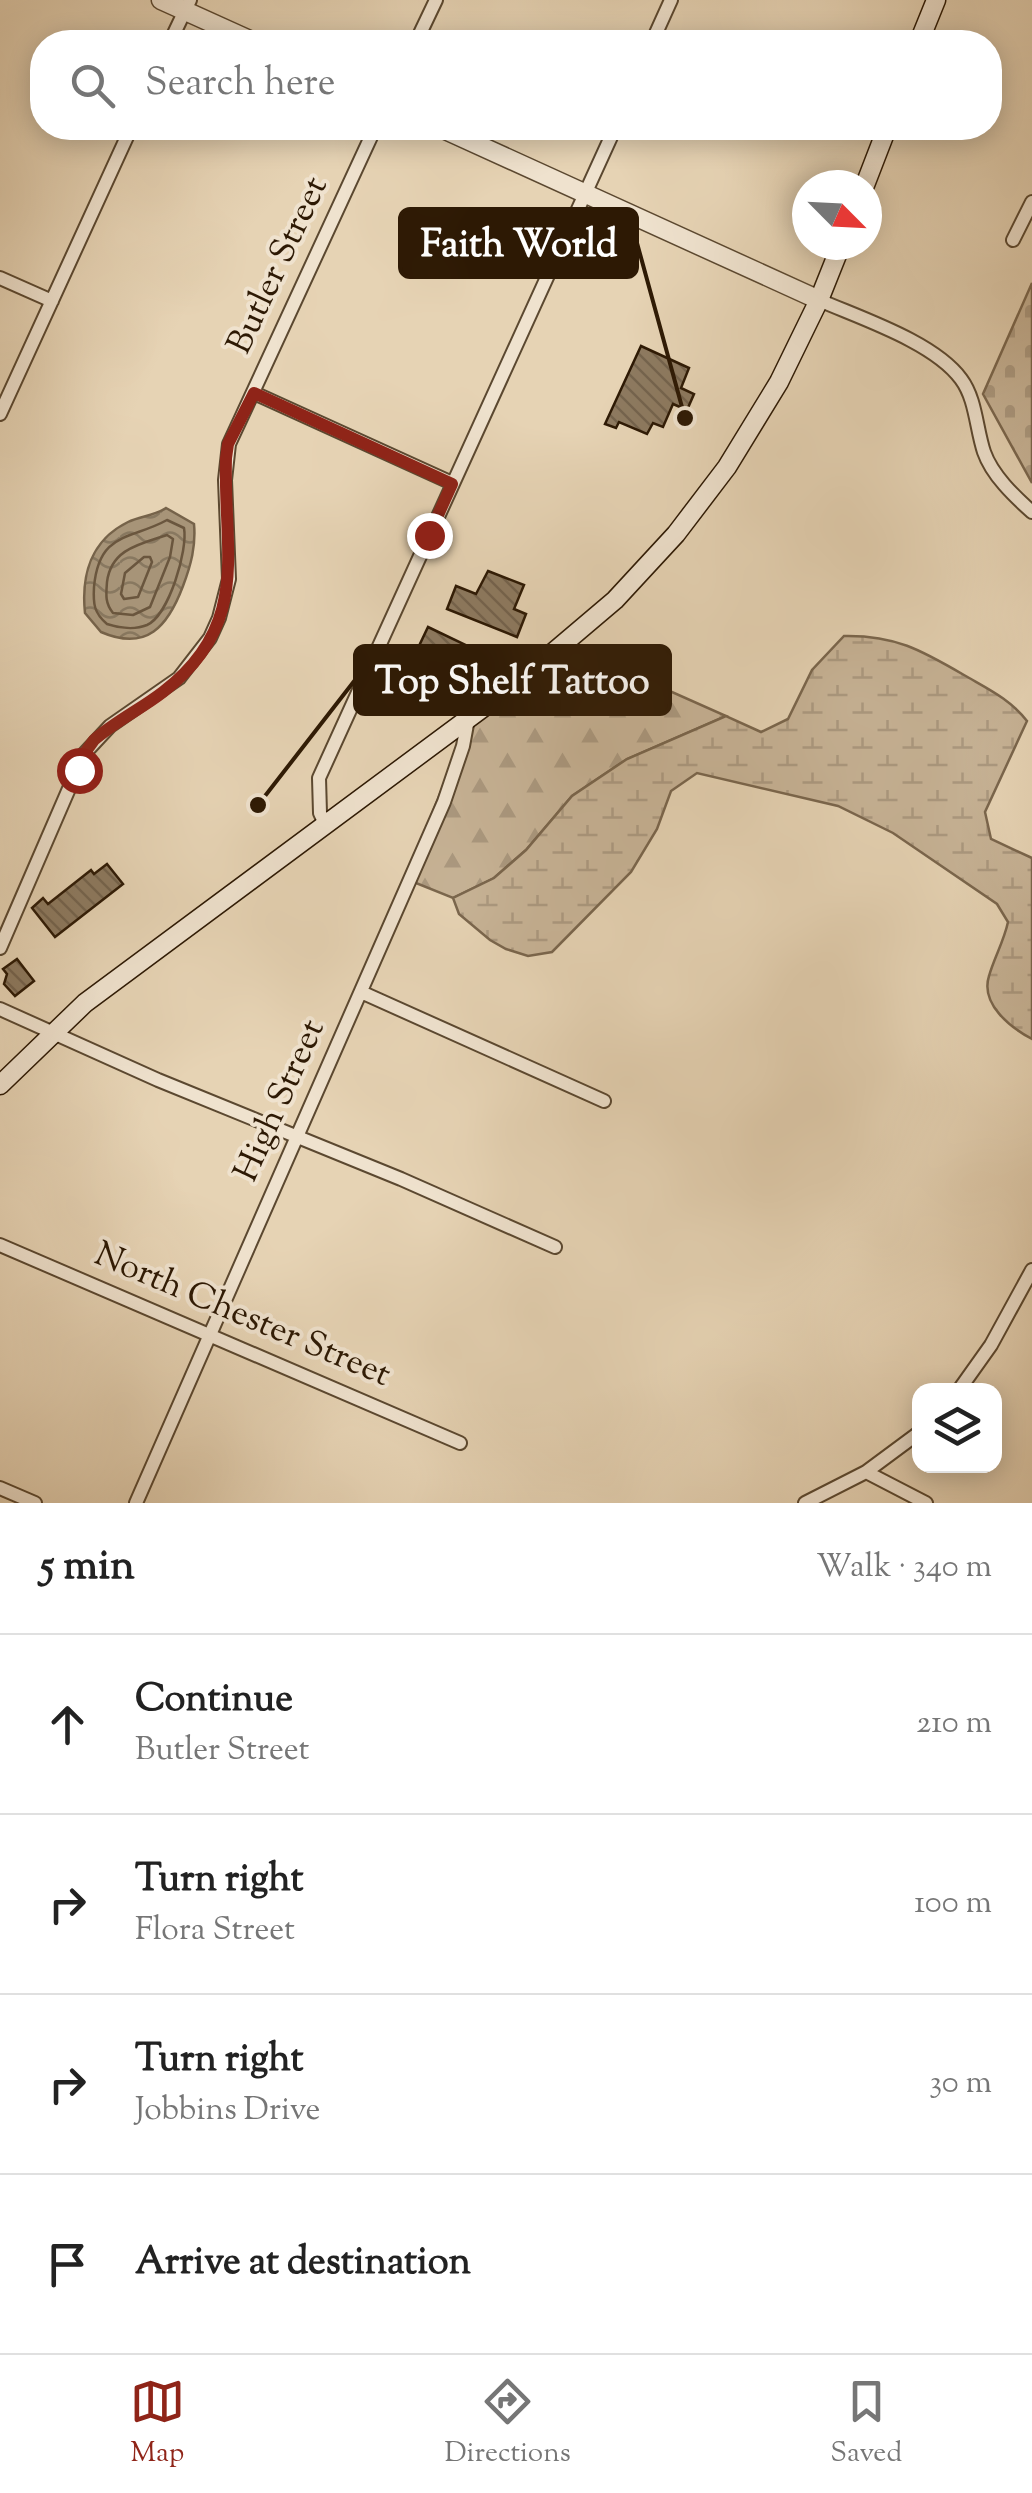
<!DOCTYPE html>
<html lang="en">
<head>
<meta charset="utf-8">
<style>
  :root { --surface:#fff; --page:#f6f6f6; --text:#222; --muted:#767676; --line:#e0e0e0; --accent:#8f2418 }
  body { margin:0; font-family:"Sorts Mill Goudy",serif; background:var(--page); color:var(--text) }
  .controls { position:absolute; right:30px; bottom:30px; display:grid; overflow:hidden; border-radius:20px; box-shadow:0 5px 25px #0003 }
  .controls button { width:90px; height:90px; display:grid; place-items:center; padding:0; border:0; border-bottom:2px solid var(--line); background:var(--surface); color:var(--text); font:50px sans-serif }
  .compass { position:absolute; left:792px; top:170px; width:90px; height:90px; border-radius:50%; background:var(--surface); box-shadow:0 5px 25px #0003; rotate:114deg }
  .stop { position:absolute; width:30px; height:30px; margin:-22px; border:8px solid #8f2418; border-radius:50%; background:#fff }
  .stop.end { background:#8f2418; border-color:#fff; box-shadow:0 2px 10px #0008 }
  .list { margin:0; padding:0; list-style:none }
  h2 { display:flex; justify-content:space-between; align-items:center; height:130px; margin:0; padding:0 40px; font-size:42px }
  h2 small { font-size:32px; font-weight:400; color:var(--muted) }
  .list li { display:grid; grid-template-columns:65px 1fr auto; gap:30px; align-items:center; box-sizing:border-box; height:180px; padding:0 40px; border-top:2px solid var(--line) }
  .list b { display:block; font-size:38px; white-space:nowrap }
  .list p { margin:0; font-size:32px; white-space:nowrap; color:var(--muted) }
  .list em { font-size:32px; font-style:normal; color:var(--muted) }
  .icon { flex:none; width:55px; height:55px; fill:none; stroke:currentColor; stroke-width:2; stroke-linecap:round; stroke-linejoin:round }
  .map { position:relative; flex:none; width:1032px; height:1503px; overflow:hidden }
  .search { position:absolute; background:var(--surface); box-shadow:0 5px 25px #0003; left:30px; right:30px; top:30px; height:110px; display:flex; align-items:center; gap:25px; box-sizing:border-box; padding:0 35px; border-radius:40px; color:var(--muted); font-size:38px }
  .sheet { height:850px; background:var(--surface) }
  nav { display:flex; justify-content:space-around; align-items:center; box-sizing:border-box; height:140px; border-top:2px solid var(--line); background:var(--surface); font-size:28px; color:var(--muted) }
  nav a { display:grid; justify-items:center; gap:5px }
  nav .on { color:var(--accent) }
  .map>svg:first-child { display:block }
  .forest { fill:url(#forest-firs); stroke:#7a664d; stroke-width:2.5 }
  .wetland { fill:url(#wetland-marsh); stroke:#7a664d; stroke-width:2.5 }
  .cemetery { fill:url(#cemetery-stones); stroke:#7a664d; stroke-width:2.5 }
  .water { fill:url(#water-waves); stroke:#76634a; stroke-width:2.5 }
  .lines { fill:none; stroke-linecap:round; stroke-linejoin:round }
  .shore { stroke:#6a563e; stroke-width:2.5 }
  .building { fill:url(#building-back-hatch); stroke:#2d1904; stroke-width:2.5 }
  .minor-casing { stroke:#5b4830; stroke-width:16 }
  .tertiary-casing { stroke:#5b4830; stroke-width:21 }
  .secondary-casing { stroke:#2d1904; stroke-width:21 }
  .minor { stroke:#efe2ce; stroke-width:12 }
  .tertiary { stroke:#efe2ce; stroke-width:18 }
  .secondary { stroke:#efe2ce; stroke-width:18 }
  .route { stroke:#8f2418; stroke-width:12 }
  .labels { text-anchor:middle; dominant-baseline:central; stroke-width:8; stroke-linejoin:round; paint-order:stroke }
  .street-label { font-size:35px; fill:#2d1904; stroke:#efe2ce }
  .leader { fill:none; stroke:#2d1904; stroke-width:4 }
  .callout-dot { fill:#2d1904; stroke:#efe2ce; stroke-width:4 }
  .callout { fill:#2d1904; stroke:#2d1904; stroke-width:4 }
  .callout-label { font-size:38px; text-anchor:middle; font-weight:bold; fill:#fff }
</style>
</head>
<body>
<div class="map">
<svg width="1032" height="1503" viewBox="0 0 1032 1503">
  <defs>
    <pattern id="forest-firs" width="22" height="20" patternUnits="userSpaceOnUse" patternTransform="scale(2.5)"><rect width="22" height="20" fill="#c7b396"/><path d="M5 1l3.5 6h-7zM16 11l3.5 6h-7z" fill="#ab9980"/></pattern>
    <pattern id="wetland-marsh" width="20" height="14" patternUnits="userSpaceOnUse" patternTransform="scale(2.5)"><rect width="20" height="14" fill="#c7b396"/><path d="M1 5h8M5 5V1M11 12h8M15 12V8" fill="none" stroke="#ab9980"/></pattern>
    <pattern id="cemetery-stones" width="16" height="16" patternUnits="userSpaceOnUse" patternTransform="scale(2.5)"><rect width="16" height="16" fill="#c7b396"/><path d="M2 7V4a2 2 0 0 1 4 0v3zM10 15v-3a2 2 0 0 1 4 0v3z" fill="#ab9980"/></pattern>
    <pattern id="water-waves" width="16" height="10" patternUnits="userSpaceOnUse" patternTransform="scale(2.5)"><rect width="16" height="10" fill="#a79478"/><path d="M0 5q4-4 8 0t8 0" fill="none" stroke="#887860"/></pattern>
    <pattern id="building-back-hatch" width="6" height="6" patternUnits="userSpaceOnUse" patternTransform="scale(2.5)"><rect width="6" height="6" fill="#8d7a60"/><path d="M-1 5l2 2M0 0l6 6M5-1l2 2" fill="none" stroke="#74634d"/></pattern>
  </defs>
  <rect width="100%" height="100%" fill="#e6d3b4"/>
  <filter id="stains"><feTurbulence type="fractalNoise" baseFrequency=".002" numOctaves="4"/><feColorMatrix values="0 0 0 0 .2 0 0 0 0 .09 0 0 0 0 .02 0 0 0 .5 -.17"/></filter>
  <radialGradient id="worn" r=".72"><stop offset=".6" stop-color="#630" stop-opacity="0"/><stop offset="1" stop-color="#630" stop-opacity=".3"/></radialGradient>
  <path class="forest" d="M573,648L726,716L627,759L572,796L526,850L494,878L453,898L406,879L465,731Z"/>
  <path class="wetland" d="M844,636C895,635 921,650 964,675C988,689 1010,699 1027,721L985,812L991,839L1032,858V1039C1011,1028 980,1004 989,976C994,958 1004,941 1008,922L997,904L893,833L838,806L697,773L671,791L657,829L631,872L552,952L528,956L506,949L490,940L459,914L453,898L494,878L526,850L572,796L627,759L726,716L761,732L788,719L812,670Z"/>
  <path class="cemetery" d="M1032,283V483L983,394Z"/>
  <path class="water" d="M166,508L194,524C196,546 191,565 183,586C168,626 147,652 101,632L85,613C81,575 91,540 128,522C140,516 154,516 166,508Z"/>
  <g class="lines">
    <path class="shore" d="M167,520L184,528C188,550 169,615 147,625C135,630 119,628 107,624C94,613 93,604 94,587C99,531 131,540 167,520Z
      M167,535L173,539L170,557L150,607L133,615L113,613C105,603 106,595 107,582C111,549 140,544 167,535Z
      M144,557H150L152,562L138,597L124,599L121,594L125,573Z"/>
  </g>
  <path class="building" d="M641,346L689,368L681,388L694,394L687,410L673,404L663,427L653,423L647,434L619,422L616,428L605,424Z
    M488,571L524,585L514,609L526,614L517,637L447,609L456,586L476,594Z
    M428,627L470,647L462,666L419,646Z
    M107,864L123,884L55,937L32,908L43,898L48,904L91,870L94,874Z
    M17,959L34,981L15,996L4,984L7,974L3,969Z"/>
  <g class="lines">
    <g class="minor-casing">
      <path id="minor" d="M170,42L190,0
        M416,42L436,0
        M652,42L671,0
        M1013,240L1032,202
        M0,278L52,301
        M819,300C860,318 934,342 961,379C976,399 976,428 984,452C992,475 1014,496 1032,512
        M254,393L452,483
        M0,414L131,128
        M325,824L320,813L319,778L615,128
        M0,948L84,754L110,726L179,678L210,638L219,618L229,579L225,480L229,444L375,128
        M361,992L604,1101
        M0,1009L158,1080L401,1179L555,1247
        M0,1245L460,1443
        M959,1390L991,1345L1032,1270
        M866,1472L926,1503
        M0,1488L35,1503
        M136,1503L444,802L463,746L468,719
        M805,1503L866,1472L920,1432"/>
    </g>
    <g class="tertiary-casing">
      <path id="tertiary" d="M161,0L254,42
        M441,128L819,300"/>
    </g>
    <g class="secondary-casing">
      <path id="secondary" d="M919,42L936,0
        M865,185L887,128
        M0,1085L85,1003L523,678L615,600L676,534L727,467L779,382L819,300L841,245"/>
    </g>
    <use href="#minor" class="minor"/>
    <use href="#tertiary" class="tertiary"/>
    <use href="#secondary" class="secondary"/>
  </g>
  <g class="lines">
    <path class="route" d="M79,770L84,754L94,740C116,721 141,709 163,692C252,624 223,550 226,458L228,444L254,393L452,484L429,535"/>
  </g>
  <g class="labels">
    <g class="street-label">
      <text transform="translate(279 266) rotate(-65)">Butler Street</text>
      <text transform="translate(281 1101) rotate(-66)">High Street</text>
      <text transform="translate(242 1316) rotate(23)">North Chester Street</text>
    </g>
  </g>
  <path class="leader" d="M685 418L637 243M258 805L355 680"/>
  <g class="callout-dot">
    <circle cx="685" cy="418" r="10"/>
    <circle cx="258" cy="805" r="10"/>
  </g>
  <g class="callout">
    <rect x="400" y="209" width="237" height="68" rx="10"/>
    <rect x="355" y="646" width="315" height="68" rx="10"/>
  </g>
  <g class="callout-label">
    <text x="519" y="256">Faith World</text>
    <text x="512" y="693">Top Shelf Tattoo</text>
  </g>
  <rect width="100%" height="100%" filter="url(#stains)"/>
  <rect width="100%" height="100%" fill="url(#worn)"/>
</svg>
<div class="controls">
<button><svg class="icon" aria-label="layers" viewBox="0 0 24 24"><path d="M12 4l9 5-9 5-9-5zM3 14l9 5 9-5"/></svg></button>
</div>
<svg class="compass" viewBox="-18 -18 36 36"><path d="M0-13l5 13h-10z" fill="#e53935"/><path d="M0 13l5-13h-10z" fill="#767676"/></svg>
<div class="stop" style="left:79px;top:770px"></div>
<div class="stop end" style="left:429px;top:535px"></div>
<div class="search"><svg class="icon" aria-label="search" viewBox="0 0 24 24"><circle cx="10" cy="10" r="6"/><path d="M15 15l6 6"/></svg>Search here</div>
</div>
<section class="sheet">
<h2>5 min<small>Walk · 340 m</small></h2>
<ul class="list">
<li><svg class="icon" aria-label="ahead" viewBox="0 0 24 24"><path d="M12 20V5M6 11l6-6 6 6"/></svg><div><b>Continue</b><p>Butler Street</p></div><em>210 m</em></li>
<li><svg class="icon" aria-label="right" viewBox="0 0 24 24"><path d="M7 20v-9h11M14 6l5 5-5 5"/></svg><div><b>Turn right</b><p>Flora Street</p></div><em>100 m</em></li>
<li><svg class="icon" aria-label="right" viewBox="0 0 24 24"><path d="M7 20v-9h11M14 6l5 5-5 5"/></svg><div><b>Turn right</b><p>Jobbins Drive</p></div><em>30 m</em></li>
<li><svg class="icon" aria-label="arrive" viewBox="0 0 24 24"><path d="M6 21V4h12l-3 4 3 4H6"/></svg><div><b>Arrive at destination</b></div></li>
</ul>
</section>
<nav>
<a class="on"><svg class="icon" aria-label="map" viewBox="0 0 24 24"><path d="M3 6l6-2 6 2 6-2v14l-6 2-6-2-6 2zM9 4v14M15 6v14"/></svg>Map</a>
<a><svg class="icon" aria-label="directions" viewBox="0 0 24 24"><path d="M12 3l9 9-9 9-9-9zM9 14v-3h6M13 9l2 2-2 2"/></svg>Directions</a>
<a><svg class="icon" aria-label="saved" viewBox="0 0 24 24"><path d="M7 4h10v16l-5-4-5 4z"/></svg>Saved</a>
</nav>
</body>
</html>
